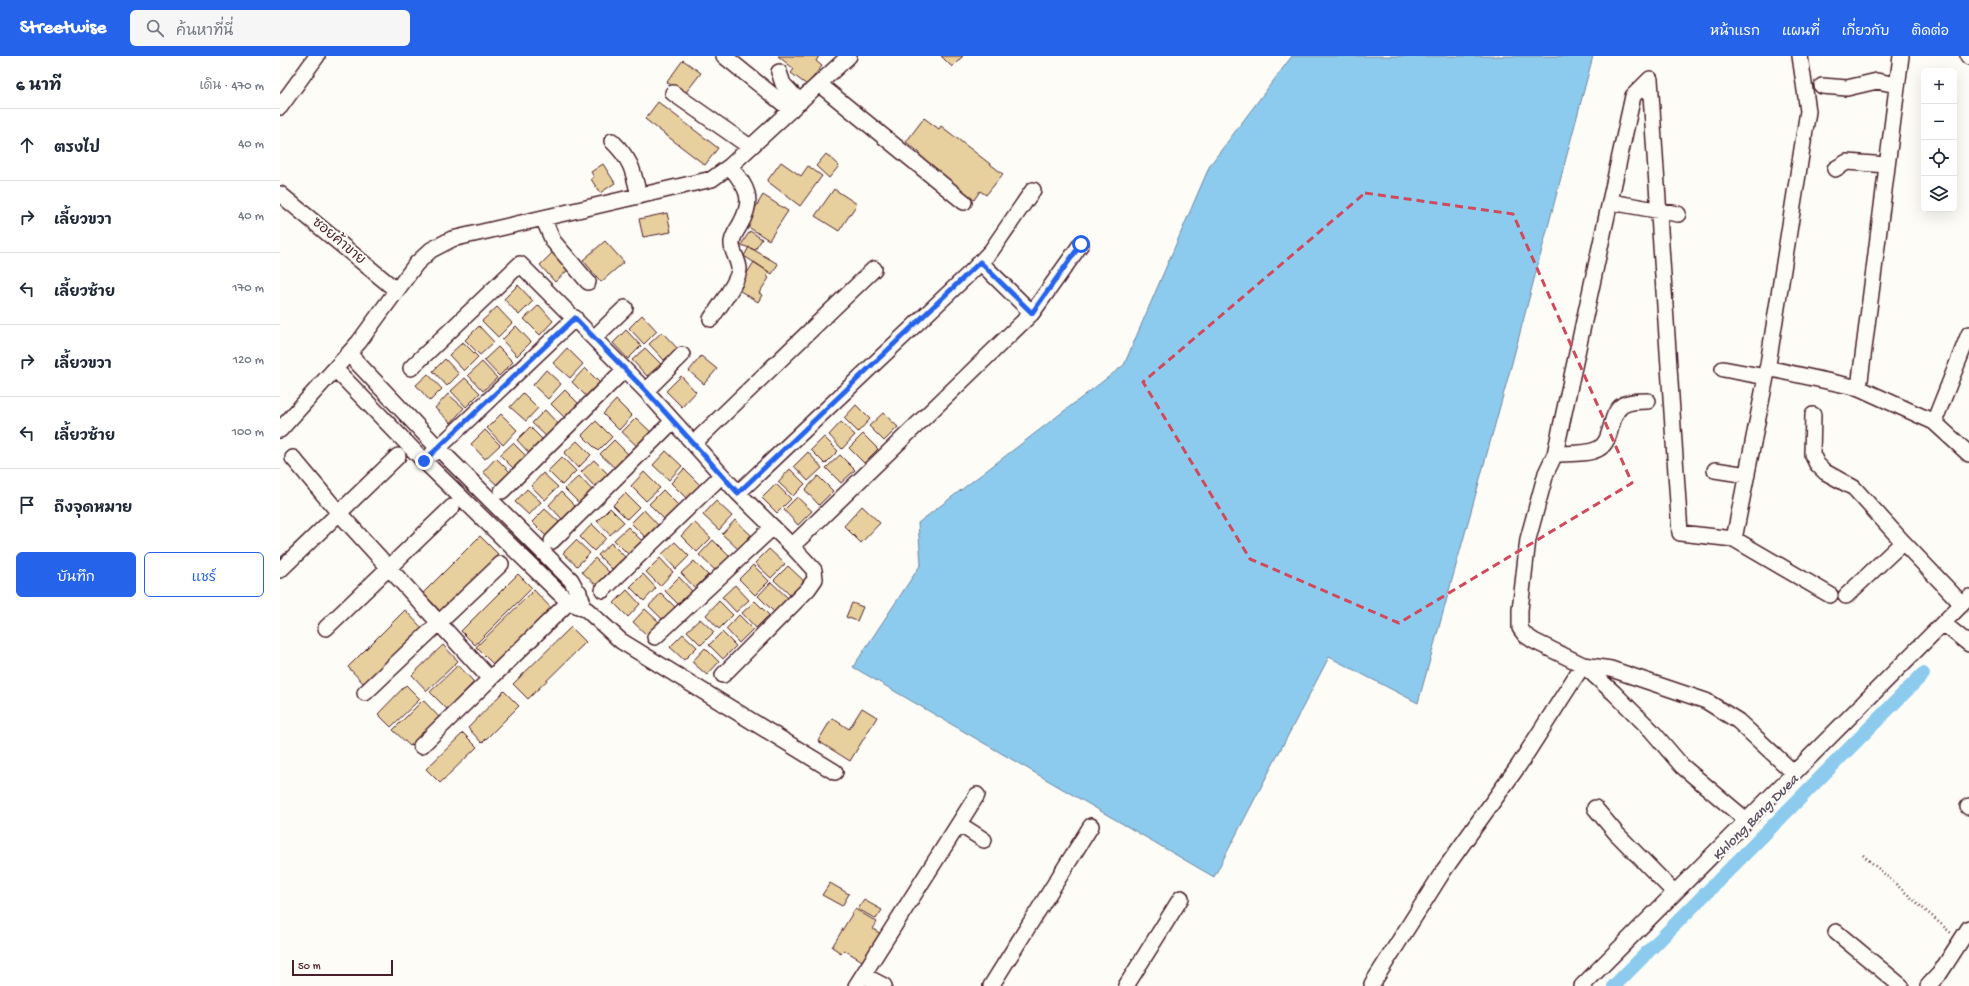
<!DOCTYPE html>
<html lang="th">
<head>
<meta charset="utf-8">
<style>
  :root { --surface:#fff; --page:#f6f6f7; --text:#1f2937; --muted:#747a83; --line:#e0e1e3; --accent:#2563eb }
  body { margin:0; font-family:"Gochi Hand","Playpen Sans Thai",sans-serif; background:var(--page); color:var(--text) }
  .controls { position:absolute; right:12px; top:12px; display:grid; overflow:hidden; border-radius:6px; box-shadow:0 4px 16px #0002 }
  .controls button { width:36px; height:36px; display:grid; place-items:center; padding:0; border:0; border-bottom:1px solid var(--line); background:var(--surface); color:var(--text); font:20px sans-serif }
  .scale { position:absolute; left:12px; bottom:10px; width:101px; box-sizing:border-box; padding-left:4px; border:2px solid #4a1f2b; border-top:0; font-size:11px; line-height:14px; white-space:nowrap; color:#4a1f2b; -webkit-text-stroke:3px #fdfcf7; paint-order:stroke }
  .stop { position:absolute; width:12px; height:12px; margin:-9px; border:3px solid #2563eb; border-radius:50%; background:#fff }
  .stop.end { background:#2563eb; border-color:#fff; box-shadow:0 1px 4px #0008 }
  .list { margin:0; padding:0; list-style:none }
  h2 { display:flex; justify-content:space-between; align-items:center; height:52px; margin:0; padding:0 16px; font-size:17px }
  h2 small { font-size:13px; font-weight:400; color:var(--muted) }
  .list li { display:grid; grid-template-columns:26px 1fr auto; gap:12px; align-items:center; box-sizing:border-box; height:72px; padding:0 16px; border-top:1px solid var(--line) }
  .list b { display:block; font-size:15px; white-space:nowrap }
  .list em { font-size:13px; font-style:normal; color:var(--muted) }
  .actions { display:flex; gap:8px; padding:12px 16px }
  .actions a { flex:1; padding:9px 0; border:1px solid var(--accent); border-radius:6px; text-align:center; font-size:14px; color:var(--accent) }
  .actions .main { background:var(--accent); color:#fff }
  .icon { flex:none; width:22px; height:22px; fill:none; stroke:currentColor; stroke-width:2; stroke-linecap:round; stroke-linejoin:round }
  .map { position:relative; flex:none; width:1689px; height:930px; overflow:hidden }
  header { display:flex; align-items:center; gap:24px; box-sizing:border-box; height:56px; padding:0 20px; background:var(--accent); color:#fff }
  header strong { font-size:19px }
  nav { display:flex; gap:22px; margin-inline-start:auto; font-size:14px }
  .search { width:280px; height:36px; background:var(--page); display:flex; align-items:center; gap:10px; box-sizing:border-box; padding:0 14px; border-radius:6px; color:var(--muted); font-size:15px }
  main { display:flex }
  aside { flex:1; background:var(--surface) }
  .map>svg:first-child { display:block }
  .water { fill:#8ccbed; stroke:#72869f }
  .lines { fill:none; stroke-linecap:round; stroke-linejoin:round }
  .canal { stroke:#8ccbed; stroke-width:14 }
  .building { fill:#e8cf9e; stroke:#4a1f2b }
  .minor-casing { stroke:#4a1f2b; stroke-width:18 }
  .path { stroke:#4a1f2b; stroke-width:2.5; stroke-dasharray:1 3; stroke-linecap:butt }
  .minor { stroke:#fdfcf7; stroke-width:15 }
  .route { stroke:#2563eb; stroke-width:5 }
  .marked { fill:none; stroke:#d1495b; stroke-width:3; stroke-dasharray:8 5; stroke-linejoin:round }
  .labels { text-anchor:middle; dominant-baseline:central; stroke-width:4; stroke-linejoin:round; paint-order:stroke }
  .street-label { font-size:14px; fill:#4a1f2b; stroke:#fdfcf7 }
  .water-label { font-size:15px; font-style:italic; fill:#5e5365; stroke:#fdfcf7 }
</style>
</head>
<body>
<header>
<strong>Streetwise</strong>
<div class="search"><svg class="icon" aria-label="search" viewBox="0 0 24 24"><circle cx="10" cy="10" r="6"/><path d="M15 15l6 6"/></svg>ค้นหาที่นี่</div>
<nav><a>หน้าแรก</a><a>แผนที่</a><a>เกี่ยวกับ</a><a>ติดต่อ</a></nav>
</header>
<main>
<aside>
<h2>6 นาที<small>เดิน · 470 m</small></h2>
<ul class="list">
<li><svg class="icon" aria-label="ahead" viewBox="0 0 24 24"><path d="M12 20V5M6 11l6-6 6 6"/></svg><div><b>ตรงไป</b></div><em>40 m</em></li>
<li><svg class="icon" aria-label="right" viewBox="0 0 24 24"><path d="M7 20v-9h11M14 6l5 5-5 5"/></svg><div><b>เลี้ยวขวา</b></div><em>40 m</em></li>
<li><svg class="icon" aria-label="left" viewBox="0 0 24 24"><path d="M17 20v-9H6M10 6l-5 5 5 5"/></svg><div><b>เลี้ยวซ้าย</b></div><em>170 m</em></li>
<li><svg class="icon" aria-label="right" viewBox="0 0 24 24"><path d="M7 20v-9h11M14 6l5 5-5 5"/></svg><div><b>เลี้ยวขวา</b></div><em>120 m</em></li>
<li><svg class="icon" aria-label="left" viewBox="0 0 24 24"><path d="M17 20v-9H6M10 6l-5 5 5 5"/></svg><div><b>เลี้ยวซ้าย</b></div><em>100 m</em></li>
<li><svg class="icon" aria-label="arrive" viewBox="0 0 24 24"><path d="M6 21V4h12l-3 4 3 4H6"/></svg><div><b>ถึงจุดหมาย</b></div></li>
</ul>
<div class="actions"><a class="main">บันทึก</a><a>แชร์</a></div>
</aside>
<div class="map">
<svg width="1689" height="930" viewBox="0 0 1689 930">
  <rect width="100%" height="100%" fill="#fdfcf7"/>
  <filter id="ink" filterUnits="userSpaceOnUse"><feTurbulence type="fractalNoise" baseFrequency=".025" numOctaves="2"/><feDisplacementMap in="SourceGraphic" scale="8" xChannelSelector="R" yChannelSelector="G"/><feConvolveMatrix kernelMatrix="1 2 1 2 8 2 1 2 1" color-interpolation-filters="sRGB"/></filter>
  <g filter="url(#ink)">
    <path class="water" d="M1012,0H1313L1232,307L1138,647L1049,601L934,821L573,611L641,508L638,467L844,309L930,109Z"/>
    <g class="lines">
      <path class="canal" d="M1334,930L1643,618"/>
    </g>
    <path class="building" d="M498,0H539L536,5L542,10L527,29L511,17L514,13Z
      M661,0H683L672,11Z
      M403,4L421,17L404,39L387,26Z
      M378,46L438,92L425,109L365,63Z
      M644,62L659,73L661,70L723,118L706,139L700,135L694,144L638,100L640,97L626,86Z
      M546,98L559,110L549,122L536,110Z
      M501,106L521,120L528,110L542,120L520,150L487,125Z
      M323,108L335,127L320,137L311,123L314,121L311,116Z
      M554,133L577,148L559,175L535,160Z
      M483,139L508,155L489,184L465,169Z
      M387,157L391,176L363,181L359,163Z
      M470,175L482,183L475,194L461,189Z
      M325,185L344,206L321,226L303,204Z
      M469,191L498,208L492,218L464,200Z
      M274,195L290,212L275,226L260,209Z
      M474,206L489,216L487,220L489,222L479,237L482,239L478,246L457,233Z
      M238,229L253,245L239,259L224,243Z
      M259,249L273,265L260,279L244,263Z
      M217,251L232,267L218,281L202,265Z
      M362,259L377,275L364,288L349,272Z
      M199,270L214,286L200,299L185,284Z
      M236,270L251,286L237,300L222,284Z
      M346,274L361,290L348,303L333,287Z
      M382,276L397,292L384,304L369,288Z
      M183,286L198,301L184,315L169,299Z
      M218,291L233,306L219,320L204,304Z
      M287,292L303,308L290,322L273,307Z
      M365,292L381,308L367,320L352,304Z
      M421,300L437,313L424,328L409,315Z
      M165,303L179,318L167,330L153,315Z
      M202,306L217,322L203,335L188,319Z
      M305,312L321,328L308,342L292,326Z
      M266,314L281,328L268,343L253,329Z
      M148,318L162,333L150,345L136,329Z
      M401,320L416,336L402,351L386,335Z
      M185,322L200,337L186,351L171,335Z
      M285,334L301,350L287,364L271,348Z
      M243,337L258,352L246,365L230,351Z
      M168,338L184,352L171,367L155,352Z
      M336,344L352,360L339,374L323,358Z
      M576,349L590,363L578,376L564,362Z
      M265,354L279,369L267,381L252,367Z
      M603,357L618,371L604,385L589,370Z
      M221,358L237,374L223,389L207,372Z
      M356,362L372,377L358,391L342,376Z
      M316,365L332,381L318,395L302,379Z
      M561,366L575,379L562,393L549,379Z
      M250,371L264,385L250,398L237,384Z
      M205,374L220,389L205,403L191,388Z
      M583,378L598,393L584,407L569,392Z
      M544,381L558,395L545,408L531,394Z
      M334,384L350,400L337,414L320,398Z
      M297,385L311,399L298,412L284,397Z
      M233,387L247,401L234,413L220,399Z
      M386,395L402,410L389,424L373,409Z
      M528,396L542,412L528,425L514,410Z
      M560,399L575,414L561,427L546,412Z
      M282,401L296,415L282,429L268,415Z
      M216,402L230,416L217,429L203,416Z
      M314,404L328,418L315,431L301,416Z
      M404,413L420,429L407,443L391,427Z
      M510,413L525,428L513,440L498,426Z
      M364,416L380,432L366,445L351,430Z
      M263,417L278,431L265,444L251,430Z
      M299,420L312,434L299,447L285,433Z
      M538,420L553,435L539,449L525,434Z
      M496,428L511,443L497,457L482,442Z
      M247,433L261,446L249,459L235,446Z
      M383,434L399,450L385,464L369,448Z
      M281,436L295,450L282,463L269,449Z
      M345,437L359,451L347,463L333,449Z
      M517,441L532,455L518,469L504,454Z
      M436,445L452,460L439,474L423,459Z
      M582,450L600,467L581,487L564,470Z
      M330,452L344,466L330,479L317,465Z
      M265,453L279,466L266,480L252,466Z
      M364,454L378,469L365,481L351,467Z
      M455,464L471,479L458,493L442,478Z
      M414,466L431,482L417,496L401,480Z
      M312,468L326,482L314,495L300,481Z
      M348,471L362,485L348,498L334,484Z
      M200,480L219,499L161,556L143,537Z
      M296,484L310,497L297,510L283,497Z
      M433,484L450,501L436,515L419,499Z
      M395,486L409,500L396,513L382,498Z
      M331,487L345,501L332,513L318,499Z
      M489,493L505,508L491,522L475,507Z
      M315,502L329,516L316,529L302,516Z
      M380,502L393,516L380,530L366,516Z
      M414,505L428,519L415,532L401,517Z
      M473,509L489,525L475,539L459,523Z
      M508,510L524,525L510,539L494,524Z
      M238,518L252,532L195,589L181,575Z
      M363,518L376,532L364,545L350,531Z
      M399,521L412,535L398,548L385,535Z
      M491,526L508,542L494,556L478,540Z
      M455,529L469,544L456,556L442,541Z
      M254,534L272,553L215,610L196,591Z
      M347,534L360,548L348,561L334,547Z
      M381,537L395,551L383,564L369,550Z
      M439,545L453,559L439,573L426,559Z
      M475,545L489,559L476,572L462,557Z
      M572,547L583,551L577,565L566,561Z
      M365,553L379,566L367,579L353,566Z
      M125,554L143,573L86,630L68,611Z
      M459,559L473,573L459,587L446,573Z
      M420,563L434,576L421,589L407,575Z
      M291,571L306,586L248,643L233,628Z
      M442,576L456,590L443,603L429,589Z
      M403,578L417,591L404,604L390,591Z
      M163,589L178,605L147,635L132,619Z
      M425,592L439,606L427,619L412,606Z
      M178,609L194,626L167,653L150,636Z
      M126,629L140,643L111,671L98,658Z
      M224,635L239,650L202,687L188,672Z
      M143,644L159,661L130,690L113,674Z
      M582,652L597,661L570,705L538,685L552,662L569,673Z
      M183,677L197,691L160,727L146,713Z
      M550,827L569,838L562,850L542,839Z
      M584,844L602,854L596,863L578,853Z
      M575,853L597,866L593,873L601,878L584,906L564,894L561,897L552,891Z"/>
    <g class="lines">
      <g class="minor-casing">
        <path id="minor" d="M444,0L511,54
          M1688,0L1689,1
          M499,16L503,28L520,46
          M539,28L684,146
          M1542,30L1567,32L1597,25L1617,29
          M393,37L470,91
          M0,51L37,0
          M332,85C352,105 353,114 359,140
          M1555,113L1567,106L1607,109
          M0,138L116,234
          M1331,146L1398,158
          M263,162L273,185L308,226
          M700,206L752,257
          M431,263C438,252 459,225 459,213C459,204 451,196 452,186C453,179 458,173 461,167C475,141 466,131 450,110
          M314,282L345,252
          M69,298L158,392L291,524L302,544
          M131,312L240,208L366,335L458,437L512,490L534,514L535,523L528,533L443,619
          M1487,312L1579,332L1654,366L1689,398
          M55,313L144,405L278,536L289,546L307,554L341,585L555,716
          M1443,313L1486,321
          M1579,332L1621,0
          M366,335L402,299
          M1533,359L1532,398L1537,408L1545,416L1574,432L1623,486L1682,548
          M1654,366L1689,278
          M0,374L79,286L136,208L151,194L172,183L432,123L450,110L569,0
          M414,387L594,213
          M152,398L295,262
          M1275,398C1288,397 1306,399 1318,393C1334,385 1328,358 1343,349C1350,345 1360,345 1368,345
          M13,402L59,457L210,623L299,536
          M1435,414L1467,419
          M222,435L344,314
          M458,437L692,215L711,195L753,134
          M1454,483L1486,321L1528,55L1520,0
          M272,485L393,365
          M512,490L752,257L801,188
          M0,514L118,400
          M323,534L442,419
          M1566,540L1623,486
          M1663,567L1689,588
          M46,572L172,451
          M375,581L493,471
          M85,637L221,508
          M141,690L210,623
          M1688,751L1689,750
          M1315,752L1336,777L1394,836
          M1466,764L1402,710L1372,675L1334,637L1303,609L1254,585L1245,579L1240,572V554L1248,483L1266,417L1275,398L1353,40L1370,23L1400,477L1454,483L1550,539
          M679,768L704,784
          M1556,876L1621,930
          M583,919L604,930
          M1092,928L1164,814L1239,709L1303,609L1331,613L1426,645L1458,665L1514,717
          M576,930L697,739
          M711,930L811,770
          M846,930L901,842
          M1302,930L1689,541
          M1648,930L1660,917L1689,872"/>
      </g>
      <path class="path" d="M1583,799L1671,877"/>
      <use href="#minor" class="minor"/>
    </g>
  </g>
  <g class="lines" filter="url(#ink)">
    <path class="route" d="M144,405L295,262L366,335L458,437L700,206L752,257L801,188"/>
  </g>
  <path class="marked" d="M1085,137L1233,158L1352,427L1119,567L970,503L863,326Z"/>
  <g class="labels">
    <g class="street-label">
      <text transform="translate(58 186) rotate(40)">ซอยค้าขาย</text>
    </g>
    <g class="water-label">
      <text transform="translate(1476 762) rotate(-45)">Khlong Bang Duea</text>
    </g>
  </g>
</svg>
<div class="controls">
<button>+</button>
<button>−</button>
<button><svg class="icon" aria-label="locate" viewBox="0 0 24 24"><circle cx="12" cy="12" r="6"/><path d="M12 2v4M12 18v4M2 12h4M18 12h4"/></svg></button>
<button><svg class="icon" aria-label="layers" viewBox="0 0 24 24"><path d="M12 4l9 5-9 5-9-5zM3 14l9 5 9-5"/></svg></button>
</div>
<div class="scale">50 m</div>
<div class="stop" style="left:801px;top:188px"></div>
<div class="stop end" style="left:144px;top:405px"></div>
</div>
</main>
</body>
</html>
